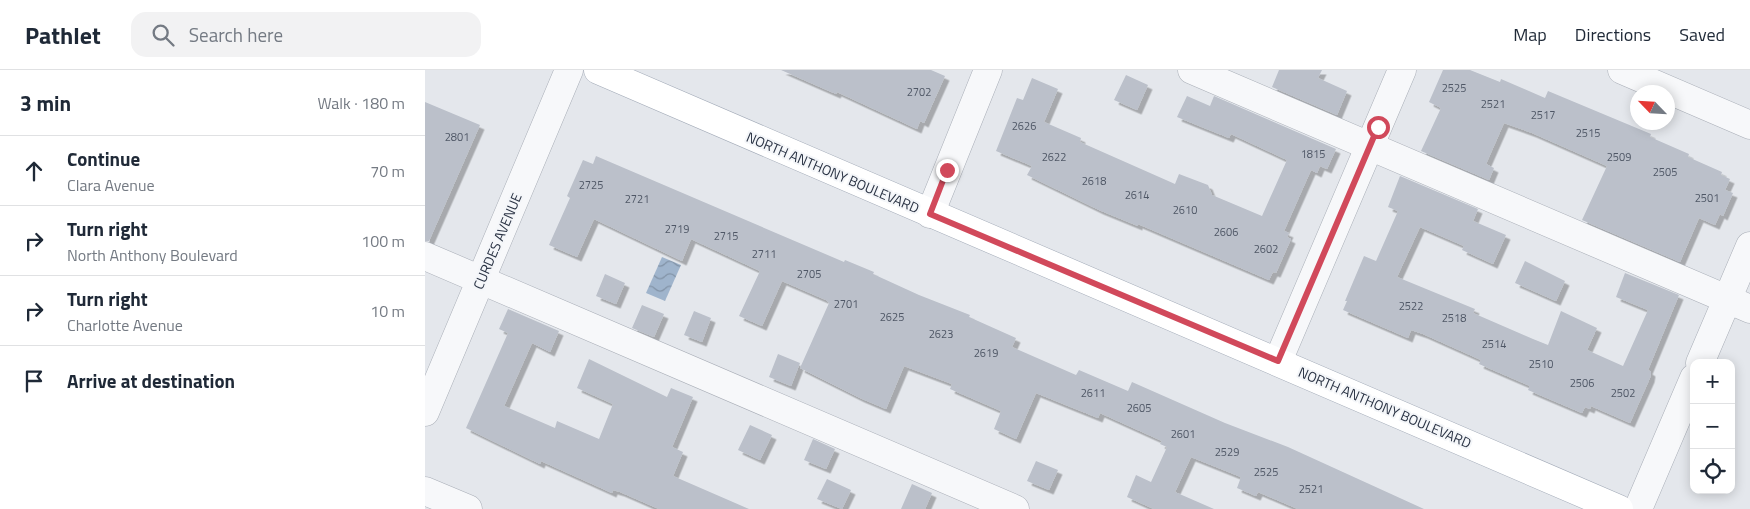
<!DOCTYPE html>
<html lang="en">
<head>
<meta charset="utf-8">
<style>
  :root { --surface:#fff; --page:#f2f2f3; --text:#1f2937; --muted:#747a83; --line:#e0e1e3 }
  body { margin:0; font-family:"Titillium Web",sans-serif; background:var(--page); color:var(--text) }
  .controls { position:absolute; right:15px; bottom:15px; display:grid; overflow:hidden; border-radius:10px; box-shadow:0 2px 12px #0003 }
  .controls button { width:45px; height:45px; display:grid; place-items:center; padding:0; border:0; border-bottom:1px solid var(--line); background:var(--surface); color:var(--text); font:25px sans-serif }
  .compass { position:absolute; left:1205px; top:15px; width:45px; height:45px; border-radius:50%; background:var(--surface); box-shadow:0 2px 12px #0003; rotate:295deg }
  .stop { position:absolute; width:15px; height:15px; margin:-11px; border:4px solid #d1495b; border-radius:50%; background:#fff }
  .stop.end { background:#d1495b; border-color:#fff; box-shadow:0 1px 5px #0008 }
  .list { margin:0; padding:0; list-style:none }
  h2 { display:flex; justify-content:space-between; align-items:center; height:65px; margin:0; padding:0 20px; font-size:21px }
  h2 small { font-size:16px; font-weight:400; color:var(--muted) }
  .list li { display:grid; grid-template-columns:32px 1fr auto; gap:15px; align-items:center; box-sizing:border-box; height:70px; padding:0 20px; border-top:1px solid var(--line) }
  .list b { display:block; font-size:19px; white-space:nowrap }
  .list p { margin:0; font-size:16px; white-space:nowrap; color:var(--muted) }
  .list em { font-size:16px; font-style:normal; color:var(--muted) }
  .icon { flex:none; width:28px; height:28px; fill:none; stroke:currentColor; stroke-width:2; stroke-linecap:round; stroke-linejoin:round }
  .map { position:relative; flex:none; width:1325px; height:439px; overflow:hidden }
  header { display:flex; align-items:center; gap:30px; box-sizing:border-box; height:70px; padding:0 25px; background:var(--surface); border-bottom:1px solid var(--line) }
  header strong { font-size:24px }
  nav { display:flex; gap:28px; margin-inline-start:auto; font-size:18px }
  .search { width:350px; height:45px; background:var(--page); display:flex; align-items:center; gap:12px; box-sizing:border-box; padding:0 18px; border-radius:15px; color:var(--muted); font-size:19px }
  main { display:flex }
  aside { flex:1; background:var(--surface) }
  .map>svg:first-child { display:block }
  .water { fill:url(#water-waves) }
  .building { fill:#bbc0ca; filter:url(#shadow) }
  .lines { fill:none; stroke-linecap:round; stroke-linejoin:round }
  .minor-casing { stroke:#a9aeb7; stroke-width:29 }
  .major-casing { stroke:#a3abb8; stroke-width:29 }
  .minor { stroke:#f7f8fa; stroke-width:28 }
  .major { stroke:#fff; stroke-width:28 }
  .route { stroke:#d1495b; stroke-width:6 }
  .labels { text-anchor:middle; dominant-baseline:central; stroke-width:4; stroke-linejoin:round; paint-order:stroke }
  .number-label { font-size:11px; fill:#4f5766 }
  .street-label { font-size:14px; fill:#2b3445; stroke:#f4f6f9 }
</style>
</head>
<body>
<header>
<strong>Pathlet</strong>
<div class="search"><svg class="icon" aria-label="search" viewBox="0 0 24 24"><circle cx="10" cy="10" r="6"/><path d="M15 15l6 6"/></svg>Search here</div>
<nav><a>Map</a><a>Directions</a><a>Saved</a></nav>
</header>
<main>
<aside>
<h2>3 min<small>Walk · 180 m</small></h2>
<ul class="list">
<li><svg class="icon" aria-label="ahead" viewBox="0 0 24 24"><path d="M12 20V5M6 11l6-6 6 6"/></svg><div><b>Continue</b><p>Clara Avenue</p></div><em>70 m</em></li>
<li><svg class="icon" aria-label="right" viewBox="0 0 24 24"><path d="M7 20v-9h11M14 6l5 5-5 5"/></svg><div><b>Turn right</b><p>North Anthony Boulevard</p></div><em>100 m</em></li>
<li><svg class="icon" aria-label="right" viewBox="0 0 24 24"><path d="M7 20v-9h11M14 6l5 5-5 5"/></svg><div><b>Turn right</b><p>Charlotte Avenue</p></div><em>10 m</em></li>
<li><svg class="icon" aria-label="arrive" viewBox="0 0 24 24"><path d="M6 21V4h12l-3 4 3 4H6"/></svg><div><b>Arrive at destination</b></div></li>
</ul>
</aside>
<div class="map">
<svg width="1325" height="439" viewBox="0 0 1325 439">
  <defs>
    <pattern id="water-waves" width="16" height="10" patternUnits="userSpaceOnUse" patternTransform="scale(1.25)"><rect width="16" height="10" fill="#9fb4cc"/><path d="M0 5q4-4 8 0t8 0" fill="none" stroke="#8293a7"/></pattern>
    <filter id="shadow"><feDropShadow dx="4.5" dy="4.5" stdDeviation="0" flood-color="#0004"/></filter>
  </defs>
  <rect width="100%" height="100%" fill="#e4e7ec"/>
  <path class="water" d="M237,187L256,195L240,231L221,223Z"/>
  <path class="building" d="M356,0H506L520,6L499,53L495,51L492,59L412,22L411,24Z
    M854,0H897L893,8L922,21L912,45L847,17Z
    M1018,0H1045L1075,12L1076,9L1120,28L1123,21L1226,64L1225,67L1264,84L1263,87L1297,102L1296,105L1305,109L1300,120L1308,123L1298,146L1295,144L1290,155L1274,148L1255,192L1157,150L1182,96L1107,63L1079,53L1061,94L1069,98L1064,110L996,81L1016,38L1004,32Z
    M701,5L723,15L712,40L689,30Z
    M607,8L633,19L619,52L656,68L655,72L750,114L754,104L783,115L787,125L837,146L862,90L806,64L804,68L752,47L762,26L785,36L789,26L911,79L902,99L895,96L892,103L886,100L859,161L864,163L862,167L866,169L851,203L848,202L844,210L713,154V156L674,140L602,105L607,96L571,81L592,28L598,30Z
    M0,32L55,55L4,171H0Z
    M171,86L419,192L420,190L449,202L448,204L494,225L545,245L544,247L591,268L587,277L651,305L654,300L703,321L707,312L800,353L863,377L999,439H873L833,422L831,426L812,418L816,407L766,387L750,422L789,439H729L702,427L711,405L726,412L742,377L735,374L737,371L675,343L673,348L611,323L591,369L569,359L576,341L525,319L527,314L479,296L461,339L435,328L375,298L404,233L401,230L357,211L337,256L314,246L335,201L266,169L257,191L169,149L152,187L124,175L145,128L142,126L158,90L168,94Z
    M975,106L1053,139L1048,151L1081,165L1068,194L1037,180L1039,176L995,157L972,207L1050,239L1048,243L1108,269L1123,275L1136,241L1172,258L1162,280L1198,296L1223,240L1191,227L1200,203L1254,225L1223,300L1226,302L1225,308L1205,353L1166,336L1165,339L1160,337L1157,343L1103,320L1105,316L1054,294L1056,290L998,264L986,260L983,268L918,240L922,231H920L939,186L951,191L973,141L963,137Z
    M1100,191L1140,211L1131,231L1090,213Z
    M180,204L200,213L191,234L171,226Z
    M217,235L239,244L229,267L207,258Z
    M83,239L134,261L125,282L107,273L79,336L130,358L132,351L174,369L188,334L152,318L164,289L242,327L246,318L268,327L247,377L258,382L248,406L324,439H234L195,422L188,420L187,423L116,391L115,394L41,358L83,263L74,259Z
    M269,241L286,248L277,272L259,265Z
    M353,284L375,293L366,316L344,307Z
    M325,355L347,365L335,390L313,380Z
    M388,369L410,379L401,399L379,390Z
    M611,391L633,400L624,420L602,411Z
    M402,409L426,420L417,439L392,429Z
    M487,414L507,423L500,439H476Z"/>
  <g class="lines">
    <g class="minor-casing">
      <path id="minor" d="M767,0L1325,239
        M1197,0L1325,55
        M505,144L563,0
        M0,186L590,439
        M853,291L977,0
        M1275,293L1325,176
        M0,342L144,0
        M0,421L43,439
        M1213,439L1269,308"/>
    </g>
    <g class="major-casing">
      <path id="major" d="M173,0L1194,439"/>
    </g>
    <use href="#minor" class="minor"/>
    <use href="#major" class="major"/>
  </g>
  <g class="lines">
    <path class="route" d="M522,100L505,144L853,291L953,57"/>
  </g>
  <g class="labels">
    <g class="number-label">
      <text x="1029" y="18">2525</text>
      <text x="494" y="22">2702</text>
      <text x="1068" y="34">2521</text>
      <text x="1118" y="45">2517</text>
      <text x="599" y="56">2626</text>
      <text x="1163" y="63">2515</text>
      <text x="32" y="67">2801</text>
      <text x="888" y="84">1815</text>
      <text x="629" y="87">2622</text>
      <text x="1194" y="87">2509</text>
      <text x="1240" y="102">2505</text>
      <text x="669" y="111">2618</text>
      <text x="166" y="115">2725</text>
      <text x="712" y="125">2614</text>
      <text x="1282" y="128">2501</text>
      <text x="212" y="129">2721</text>
      <text x="760" y="140">2610</text>
      <text x="252" y="159">2719</text>
      <text x="801" y="162">2606</text>
      <text x="301" y="166">2715</text>
      <text x="841" y="179">2602</text>
      <text x="339" y="184">2711</text>
      <text x="384" y="204">2705</text>
      <text x="421" y="234">2701</text>
      <text x="986" y="236">2522</text>
      <text x="467" y="247">2625</text>
      <text x="1029" y="248">2518</text>
      <text x="516" y="264">2623</text>
      <text x="1069" y="274">2514</text>
      <text x="561" y="283">2619</text>
      <text x="1116" y="294">2510</text>
      <text x="1157" y="313">2506</text>
      <text x="668" y="323">2611</text>
      <text x="1198" y="323">2502</text>
      <text x="714" y="338">2605</text>
      <text x="758" y="364">2601</text>
      <text x="802" y="382">2529</text>
      <text x="841" y="402">2525</text>
      <text x="886" y="419">2521</text>
    </g>
    <g class="street-label">
      <text transform="translate(408 102) rotate(23)">NORTH ANTHONY BOULEVARD</text>
      <text transform="translate(72 171) rotate(-67)">CURDES AVENUE</text>
      <text transform="translate(960 337) rotate(23)">NORTH ANTHONY BOULEVARD</text>
    </g>
  </g>
</svg>
<div class="controls">
<button>+</button>
<button>−</button>
<button><svg class="icon" aria-label="locate" viewBox="0 0 24 24"><circle cx="12" cy="12" r="6"/><path d="M12 2v4M12 18v4M2 12h4M18 12h4"/></svg></button>
</div>
<svg class="compass" viewBox="-18 -18 36 36"><path d="M0-13l5 13h-10z" fill="#e53935"/><path d="M0 13l5-13h-10z" fill="#747a83"/></svg>
<div class="stop" style="left:953px;top:57px"></div>
<div class="stop end" style="left:522px;top:100px"></div>
</div>
</main>
</body>
</html>
